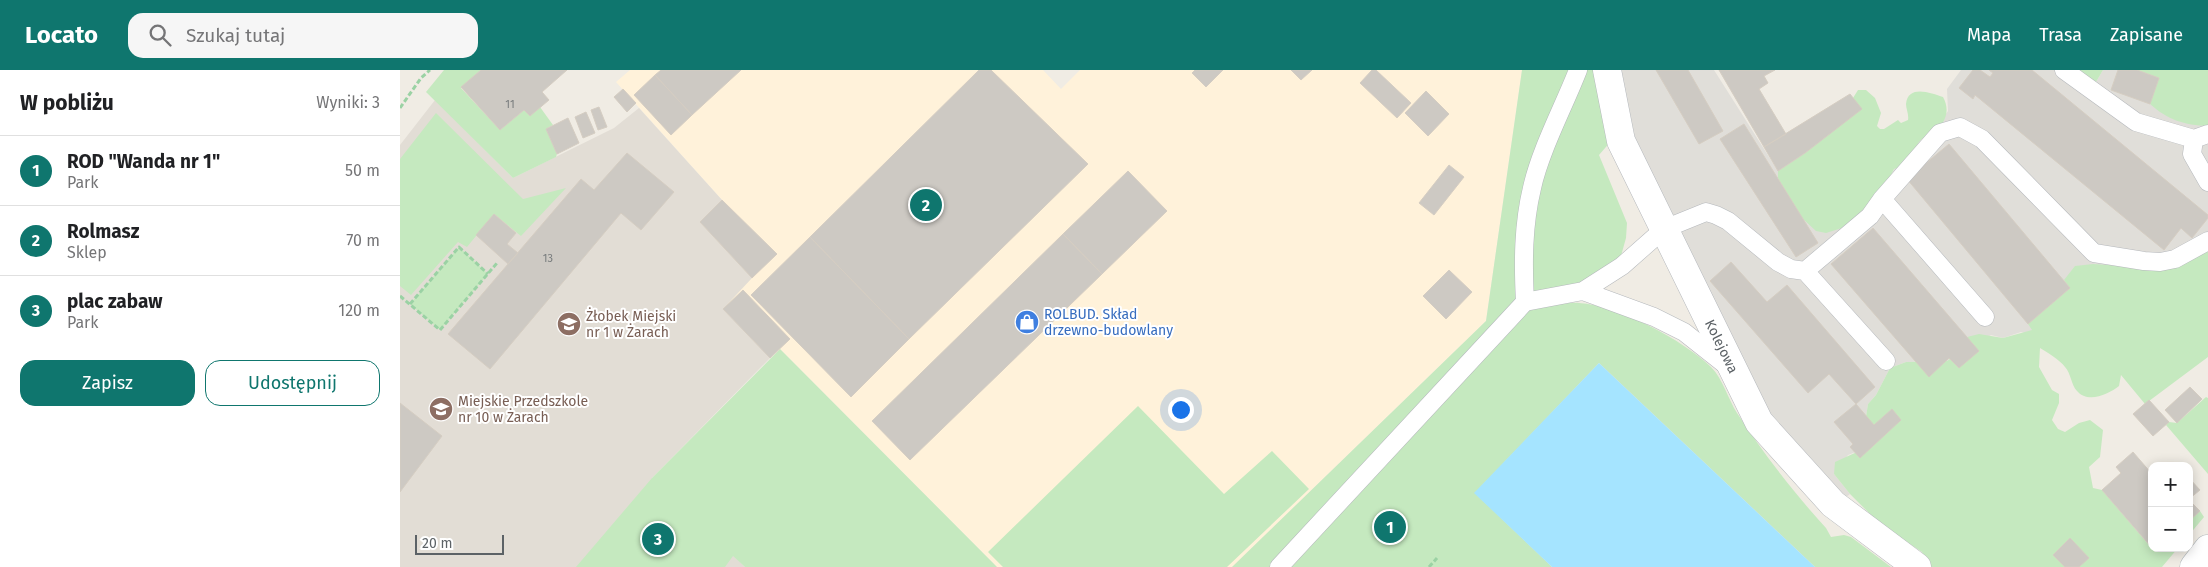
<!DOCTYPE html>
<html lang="pl">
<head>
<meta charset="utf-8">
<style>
  :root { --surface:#fff; --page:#f6f6f6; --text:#202124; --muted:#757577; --line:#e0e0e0; --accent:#0f766e }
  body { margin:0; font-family:"Fira Sans",sans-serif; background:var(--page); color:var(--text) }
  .controls { position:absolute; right:15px; bottom:15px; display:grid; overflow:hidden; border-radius:10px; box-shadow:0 2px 12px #0003 }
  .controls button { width:45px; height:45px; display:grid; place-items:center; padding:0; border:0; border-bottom:1px solid var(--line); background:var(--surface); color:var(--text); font:25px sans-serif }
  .scale { position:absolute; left:15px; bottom:12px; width:89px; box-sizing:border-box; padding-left:5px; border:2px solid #5c6266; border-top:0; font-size:14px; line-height:18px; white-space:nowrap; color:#5c6266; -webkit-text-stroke:4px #fff; paint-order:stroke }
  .you { position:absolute; left:780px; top:339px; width:18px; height:18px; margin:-12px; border:4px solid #fff; border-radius:50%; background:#1a73e8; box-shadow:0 0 0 8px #1a73e833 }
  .badge { display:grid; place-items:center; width:32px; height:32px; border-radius:50%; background:var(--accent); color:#fff; font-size:16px; font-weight:700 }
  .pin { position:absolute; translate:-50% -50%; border:2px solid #fff; box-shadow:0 1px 5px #0006 }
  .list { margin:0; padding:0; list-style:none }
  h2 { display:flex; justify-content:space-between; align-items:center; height:65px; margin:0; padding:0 20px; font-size:21px }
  h2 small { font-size:16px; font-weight:400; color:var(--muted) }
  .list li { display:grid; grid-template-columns:32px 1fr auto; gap:15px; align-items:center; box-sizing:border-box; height:70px; padding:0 20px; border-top:1px solid var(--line) }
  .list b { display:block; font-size:19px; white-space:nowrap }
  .list p { margin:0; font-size:16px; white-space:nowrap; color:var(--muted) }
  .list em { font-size:16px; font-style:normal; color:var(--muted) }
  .actions { display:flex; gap:10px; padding:15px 20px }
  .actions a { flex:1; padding:11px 0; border:1px solid var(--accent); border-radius:15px; text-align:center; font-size:18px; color:var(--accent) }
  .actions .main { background:var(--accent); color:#fff }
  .icon { flex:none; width:28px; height:28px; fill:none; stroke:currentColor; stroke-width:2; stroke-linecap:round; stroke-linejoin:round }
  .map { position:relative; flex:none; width:1808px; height:497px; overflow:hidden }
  header { display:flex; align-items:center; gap:30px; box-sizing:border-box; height:70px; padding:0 25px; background:var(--accent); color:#fff }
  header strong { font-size:24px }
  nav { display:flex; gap:28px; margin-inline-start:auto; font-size:18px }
  .search { width:350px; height:45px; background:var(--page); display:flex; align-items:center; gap:12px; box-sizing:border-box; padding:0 18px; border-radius:15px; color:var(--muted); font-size:19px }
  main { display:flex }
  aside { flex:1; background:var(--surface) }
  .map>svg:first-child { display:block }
  .commercial { fill:#fff2da }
  .industrial { fill:#e0ded9 }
  .education { fill:#e2ddd5 }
  .green { fill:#c5e9bf }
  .water { fill:#a5e4ff }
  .building { fill:#cdc9c3; stroke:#d5cdc2 }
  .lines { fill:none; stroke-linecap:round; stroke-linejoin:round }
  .lane-casing { stroke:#b5b8bc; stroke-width:19 }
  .street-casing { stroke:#b5b8bc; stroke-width:29 }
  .secondary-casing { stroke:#b3b9bd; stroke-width:29 }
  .path { stroke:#9bd2a4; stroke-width:3; stroke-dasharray:5 2.5; stroke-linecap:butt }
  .lane { stroke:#fff; stroke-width:18 }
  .street { stroke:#fff; stroke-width:28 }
  .secondary { stroke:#fff; stroke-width:28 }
  .labels { text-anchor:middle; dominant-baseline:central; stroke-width:4; stroke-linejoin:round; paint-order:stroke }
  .number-label { font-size:11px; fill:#787c7d }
  .shop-label { font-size:14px; fill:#366cbe; stroke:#fff; text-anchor:start }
  .education-label { font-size:14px; fill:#785e54; stroke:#fff; text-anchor:start }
  .street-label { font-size:14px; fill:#5c6266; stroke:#fff }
</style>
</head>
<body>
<header>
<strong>Locato</strong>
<div class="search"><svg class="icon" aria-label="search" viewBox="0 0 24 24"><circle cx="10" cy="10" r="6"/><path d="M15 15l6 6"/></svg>Szukaj tutaj</div>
<nav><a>Mapa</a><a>Trasa</a><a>Zapisane</a></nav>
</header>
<main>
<aside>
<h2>W pobliżu<small>Wyniki: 3</small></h2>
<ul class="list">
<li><span class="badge">1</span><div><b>ROD &quot;Wanda nr 1&quot;</b><p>Park</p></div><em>50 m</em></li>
<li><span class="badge">2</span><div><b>Rolmasz</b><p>Sklep</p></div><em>70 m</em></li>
<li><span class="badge">3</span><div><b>plac zabaw</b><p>Park</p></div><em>120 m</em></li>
</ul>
<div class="actions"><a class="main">Zapisz</a><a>Udostępnij</a></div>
</aside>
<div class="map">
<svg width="1808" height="497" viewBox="0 0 1808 497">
  <rect width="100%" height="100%" fill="#f0ece4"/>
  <path class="commercial" d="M230,0H643L661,19L680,0H1122L1086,251L832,497H597L380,279L370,288L323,239L300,152L322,130L216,12Z"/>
  <path class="industrial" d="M1217,0H1314L1378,101V108L1490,109L1494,99L1515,82L1519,71L1533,63L1548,41L1547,19L1561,0H1678L1696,12L1703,0H1737L1808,28V182L1641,267L1621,262L1603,268L1591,265L1547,291L1506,292L1490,298L1476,325L1468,334L1465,353L1468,377L1448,385L1434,404L1450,424L1440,432L1366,346L1226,68Z"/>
  <path class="education" d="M35,30L113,108L214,58L239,38L322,130L300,152L352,208L323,239L370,288L252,408L345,497H0V75Z"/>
  <path class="green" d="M44,0H81L61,18L100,60L124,40L130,46L140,37L153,55L146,59L157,84L156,87L113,108L26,22Z
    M1122,0H1197L1212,70L1199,85L1227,153L1226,168L1221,186L1184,215L1139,223L1130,240C1146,237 1163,232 1179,233C1218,235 1283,270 1311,297C1323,309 1328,329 1337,343C1364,384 1393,422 1426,458L1431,467L1444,465L1451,467L1491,497H1415L1199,293L1075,423L1152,497H832L1086,251Z
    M1678,0H1703L1696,12Z
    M1737,0H1808V56C1784,55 1768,50 1750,34L1759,8Z
    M1458,20H1466L1475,28L1481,43L1477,56L1480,59H1484L1498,50L1501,53L1508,50C1509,44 1506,39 1506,34C1508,14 1531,23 1543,27C1551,41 1545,55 1532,64C1528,66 1522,68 1519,72C1509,87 1516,92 1494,99L1483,122L1445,157L1426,163L1416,161L1402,148L1378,108V101L1405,83L1461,39L1453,28Z
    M36,43L123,129L166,118L121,166L94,144L67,177L58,172L11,225L0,216V89Z
    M59,177L88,204L40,260L10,234Z
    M1808,178V287L1745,334L1721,305L1719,316C1709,324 1688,334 1677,321C1671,315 1671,303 1665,297C1660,290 1647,282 1640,278L1639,297L1652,320L1659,324V333L1652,350L1658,359L1665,362L1679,353L1690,350L1703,360L1700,387L1689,397L1693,418L1702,420L1755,482L1760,478H1778L1762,497H1532L1525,490L1522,482L1481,455L1450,424L1434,404L1435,392L1468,377L1465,353L1468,334L1476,325L1490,298L1506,292L1547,291L1560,282L1567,267L1579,264L1603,268L1632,260L1628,254L1670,218L1664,210L1675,196L1693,194L1724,196Z
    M380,279L597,497H345L333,486L325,497H176L252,408Z
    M1806,327L1808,328V404L1766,355L1769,352L1777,353Z
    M738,336L824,424L872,381L909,419L827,497H603L588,482Z
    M1800,441L1804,447L1789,465V451Z"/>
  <path class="water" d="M1199,293L1415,497H1152L1074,423Z"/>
  <path class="building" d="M81,0H167L142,22L149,30L130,46L124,40L100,60L61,17Z
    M261,0H341L292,45L255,5Z
    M579,0H591L688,94L509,269L410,167Z
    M795,0H823L806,17L792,3Z
    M891,0H912L901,10Z
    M972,0H976L1011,33L997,48L960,13Z
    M1256,0H1288L1323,61L1299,74Z
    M1319,0H1375L1364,6L1368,13L1359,19L1386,64L1364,77Z
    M1573,0H1580L1590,7L1593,3L1589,0H1632L1808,145V148L1792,168L1781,158L1764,180L1575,25L1573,29L1559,18Z
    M1718,0H1737L1759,8L1750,34L1711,20Z
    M255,5L292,45L271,65L234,25Z
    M223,19L236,33L227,42L214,27Z
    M1026,21L1049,44L1028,66L1005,43Z
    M1450,24L1462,39L1405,83L1378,101L1364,77Z
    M199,37L207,57L198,60L191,40Z
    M186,42L195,63L183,68L175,47Z
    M168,48L179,73L157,84L146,59Z
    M1344,54L1418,173L1396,187L1320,69Z
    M1549,74L1670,218L1628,254L1507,109Z
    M227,83L274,122L241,160L221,143L90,299L48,264L181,109L194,120Z
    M1049,95L1064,107L1034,145L1019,133Z
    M728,101L767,141L702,204L663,164Z
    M322,130L377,184L352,208L300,152Z
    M94,144L116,163L107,174L118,183L108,194L76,165Z
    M1473,158L1579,281L1559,298L1549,288L1529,307L1431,194Z
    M663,164L702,204L510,390L472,351Z
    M410,167L509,269L451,327L351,225Z
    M1331,192L1367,232L1387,215L1475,317L1456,334L1429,304L1408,323L1310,211Z
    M1049,200L1072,222L1046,249L1023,226Z
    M343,220L390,269L370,288L323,239Z
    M1790,317L1802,329L1777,353L1765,340Z
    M1749,330L1769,352L1753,366L1733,344Z
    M0,333L42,366L0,422Z
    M1456,334L1474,355L1492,339L1501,350L1460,388L1450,377L1453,374L1434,352Z
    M1733,382L1752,404V478L1702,420L1721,403L1716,397Z
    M1789,408L1800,420L1789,429Z
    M1789,430L1800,441L1789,451Z
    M1670,468L1689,488L1679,497H1665L1653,485Z"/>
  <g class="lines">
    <g class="lane-casing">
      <path id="lane" d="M1664,0L1736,52L1794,69
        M1808,64L1794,69L1792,84L1808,112
        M1482,129L1585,247
        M1405,201L1470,146L1482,129L1540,63L1560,57L1582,69L1694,183L1744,191L1760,192L1775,189L1808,171
        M1183,221L1222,196L1264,159L1306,142L1316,145L1328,151L1378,192L1391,199L1405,201L1486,291
        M1125,232C1123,193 1123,155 1132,118C1140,81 1164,36 1178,0
        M879,497L1125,232L1183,221L1254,247L1284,262L1327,296"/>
    </g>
    <g class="street-casing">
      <g id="street">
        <path id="s1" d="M1207,0L1221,71L1359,352L1433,434L1517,497"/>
      </g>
    </g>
    <g class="secondary-casing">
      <path id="secondary" d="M1794,497L1808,479"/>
    </g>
    <path class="path" d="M0,38L21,8L30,0
      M0,226L40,260L97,193
      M10,234L59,177L88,204
      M1029,497L1037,488"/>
    <use href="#lane" class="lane"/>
    <use href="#street" class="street"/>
    <use href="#secondary" class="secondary"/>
  </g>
  <defs>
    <g id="shop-disc" transform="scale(1.25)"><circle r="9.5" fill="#3f7fe0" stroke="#fff"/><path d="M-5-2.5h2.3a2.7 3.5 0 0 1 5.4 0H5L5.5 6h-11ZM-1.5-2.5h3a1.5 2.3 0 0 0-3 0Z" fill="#fff"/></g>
    <g id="school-disc" transform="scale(1.25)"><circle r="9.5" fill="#8d6e63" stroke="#fff"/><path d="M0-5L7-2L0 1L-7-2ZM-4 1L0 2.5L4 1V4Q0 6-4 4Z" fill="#fff"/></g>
  </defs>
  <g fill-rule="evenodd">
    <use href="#shop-disc" x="627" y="252"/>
    <use href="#school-disc" x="169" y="254"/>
    <use href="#school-disc" x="41" y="339"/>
  </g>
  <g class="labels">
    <g class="number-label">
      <text x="110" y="34">11</text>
      <text x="148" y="188">13</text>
    </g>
    <g class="shop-label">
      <text x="644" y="244">ROLBUD. Skład<tspan x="644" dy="16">drzewno-budowlany</tspan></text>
    </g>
    <g class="education-label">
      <text x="186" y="246">Żłobek Miejski<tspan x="186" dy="16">nr 1 w Żarach</tspan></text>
      <text x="58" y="331">Miejskie Przedszkole<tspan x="58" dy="16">nr 10 w Żarach</tspan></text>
    </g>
    <g class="street-label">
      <text stroke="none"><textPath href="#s1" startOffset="301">Kolejowa</textPath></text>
    </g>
  </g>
</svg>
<div class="controls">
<button>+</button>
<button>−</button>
</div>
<div class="scale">20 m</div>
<div class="you"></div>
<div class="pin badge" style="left:990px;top:457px">1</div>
<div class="pin badge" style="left:526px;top:135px">2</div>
<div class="pin badge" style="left:258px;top:469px">3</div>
</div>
</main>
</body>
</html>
